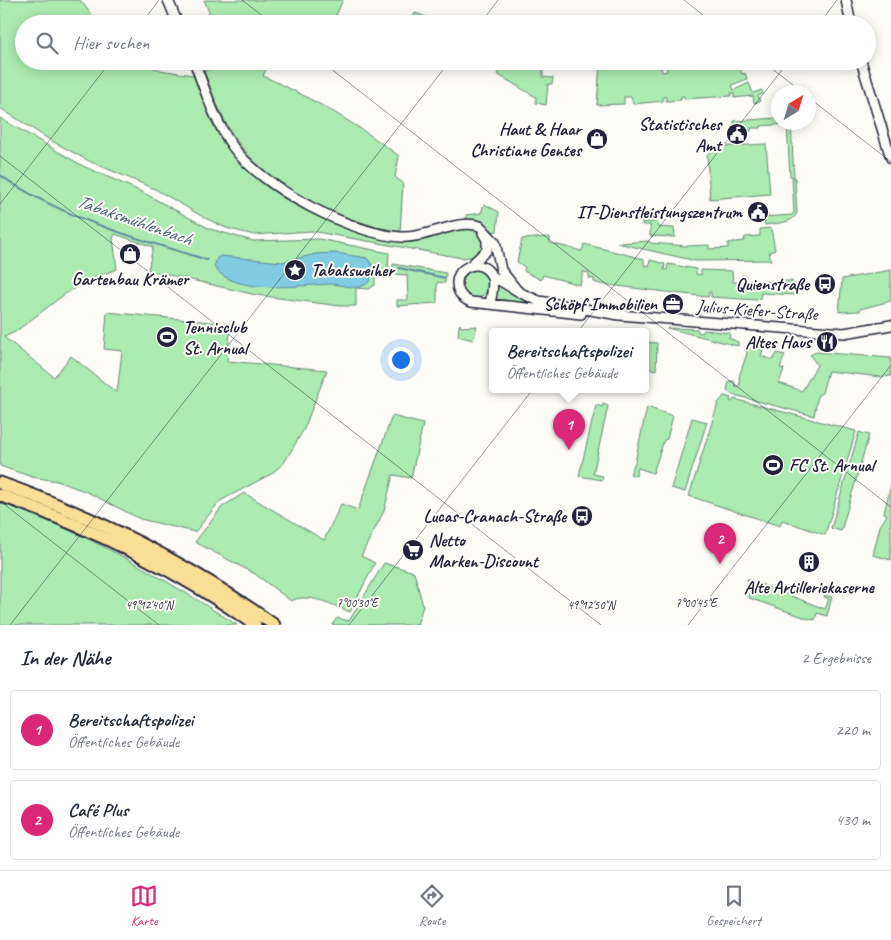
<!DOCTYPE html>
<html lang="de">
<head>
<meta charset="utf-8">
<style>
  :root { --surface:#fff; --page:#f2f2f3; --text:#1f2937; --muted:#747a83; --line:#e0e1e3; --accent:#db2777 }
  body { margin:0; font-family:Caveat,sans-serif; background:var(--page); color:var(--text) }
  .compass { position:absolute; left:771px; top:85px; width:45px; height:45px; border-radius:50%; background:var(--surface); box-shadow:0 2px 12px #0003; rotate:38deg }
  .you { position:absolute; left:400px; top:359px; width:18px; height:18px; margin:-12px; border:4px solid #fff; border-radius:50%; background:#1a73e8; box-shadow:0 0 0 8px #1a73e833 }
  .badge { display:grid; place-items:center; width:32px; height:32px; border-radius:50%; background:var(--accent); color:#fff; font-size:16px; font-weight:700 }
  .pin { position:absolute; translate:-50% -41px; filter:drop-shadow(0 1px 2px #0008) }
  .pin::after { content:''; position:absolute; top:26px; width:18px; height:15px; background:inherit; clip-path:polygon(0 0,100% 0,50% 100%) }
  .popup { position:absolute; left:489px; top:328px; width:160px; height:65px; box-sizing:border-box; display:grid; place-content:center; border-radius:5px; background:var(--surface); filter:drop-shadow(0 1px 4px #0005); font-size:16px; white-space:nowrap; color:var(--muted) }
  .popup b { font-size:19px; color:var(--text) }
  .popup::after { content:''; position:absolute; left:50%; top:100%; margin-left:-10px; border:10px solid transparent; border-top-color:var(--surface) }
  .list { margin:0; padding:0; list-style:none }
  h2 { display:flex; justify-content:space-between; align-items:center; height:65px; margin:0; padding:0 20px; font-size:21px }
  h2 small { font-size:16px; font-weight:400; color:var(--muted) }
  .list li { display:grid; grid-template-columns:32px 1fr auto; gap:15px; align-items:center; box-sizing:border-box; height:80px; margin:0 10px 10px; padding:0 10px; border:1px solid var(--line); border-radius:5px }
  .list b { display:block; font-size:19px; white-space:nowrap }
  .list p { margin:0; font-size:16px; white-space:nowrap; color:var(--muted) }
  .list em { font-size:16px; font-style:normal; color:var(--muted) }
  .icon { flex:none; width:28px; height:28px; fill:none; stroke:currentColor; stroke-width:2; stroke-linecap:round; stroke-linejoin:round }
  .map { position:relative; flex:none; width:891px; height:625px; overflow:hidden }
  .search { position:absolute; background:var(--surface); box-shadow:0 2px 12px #0003; left:15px; right:15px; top:15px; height:55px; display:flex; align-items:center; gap:12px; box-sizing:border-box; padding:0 18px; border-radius:28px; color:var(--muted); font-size:19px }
  .sheet { height:245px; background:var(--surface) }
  nav { display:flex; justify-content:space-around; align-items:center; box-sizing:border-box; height:70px; border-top:1px solid var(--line); background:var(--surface); font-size:14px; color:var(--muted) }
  nav a { display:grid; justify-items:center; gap:2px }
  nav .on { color:var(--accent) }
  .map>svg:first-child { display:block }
  .green { fill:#abeab1; stroke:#668676 }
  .water { fill:#82cce3; stroke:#5c88a0 }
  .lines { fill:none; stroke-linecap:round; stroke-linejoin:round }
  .stream { stroke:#5c88a0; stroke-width:2 }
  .secondary-casing { stroke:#22223b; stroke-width:12 }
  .highway-casing { stroke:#22223b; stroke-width:15 }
  .secondary { stroke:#fdfcf7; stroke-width:9 }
  .highway { stroke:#fbdf96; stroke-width:11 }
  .ticks { fill:none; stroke:#22223b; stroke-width:1; stroke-opacity:0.45 }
  .labels { text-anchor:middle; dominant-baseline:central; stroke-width:4; stroke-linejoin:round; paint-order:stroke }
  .poi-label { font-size:18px; font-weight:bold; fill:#22223b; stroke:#fdfcf7; text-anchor:end }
  .street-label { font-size:18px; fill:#22223b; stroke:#fdfcf7 }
  .water-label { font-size:19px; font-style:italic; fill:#445e76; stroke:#fdfcf7 }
  .ticks-label { font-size:12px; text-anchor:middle; fill:#22223b; stroke:#fdfcf7; stroke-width:4; stroke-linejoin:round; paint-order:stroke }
</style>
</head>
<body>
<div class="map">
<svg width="891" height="625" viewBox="0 0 891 625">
  <rect width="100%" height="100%" fill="#fdfcf7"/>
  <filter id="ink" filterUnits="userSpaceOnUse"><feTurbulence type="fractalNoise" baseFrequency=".02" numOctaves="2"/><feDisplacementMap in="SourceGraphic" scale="10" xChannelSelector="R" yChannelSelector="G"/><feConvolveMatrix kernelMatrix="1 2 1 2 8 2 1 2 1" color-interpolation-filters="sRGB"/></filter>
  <g filter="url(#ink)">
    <path class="green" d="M0,0H80L99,24H24V61H140L160,70L193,75C203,100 212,126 227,147C258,191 323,224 374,236C386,239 399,243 412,242C434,239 482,211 484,249L476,256L462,258L311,231L254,235L226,228L205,218L155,189L91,162L50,140L0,108Z
      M204,0H343L332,24H214Z
      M415,13L446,24H411Z
      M214,61H270L263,76C312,98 356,123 399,156L395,177L403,183L400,232C343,221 278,194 241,146C223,124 214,97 204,71L213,68Z
      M489,61H570L569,65L549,63V68L543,67V77L553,78L552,84H548L546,105L536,103V97L497,74L499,71L487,64Z
      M654,61L655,67H661L662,72L667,71L666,61H690L691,67L696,66L695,61H737L742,74L745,73L747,79L732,85L734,90L749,83L753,93L762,90L763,94L758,96L760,102L754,103L753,96L734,98V93H731V96L684,99V96H681V100L666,101V97H663V101L633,104L631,97H624V104L597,105L600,63Z
      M0,118L83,166L142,192L210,229L253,241L319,239L389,253L388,274L375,273V285L369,289L356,288V306H340L256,295L148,270L153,247L115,234L113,238L117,269L88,280L65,294L15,332L4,337L54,377L71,356L117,393L122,351L104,349L107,312L231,324L227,361L327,370L304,429L284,463L271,474L220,501L195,532L140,519L87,492L57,481L32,477L0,466Z
      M778,118V122L791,123L794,177L790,176L787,124L761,126V128H751V131H744V126L734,125V121Z
      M766,144L770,194L710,199L707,156L712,147Z
      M792,178H795L797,213C793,224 775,223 765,225L764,217L792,215L794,212Z
      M484,204L499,212L497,231L494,232L482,223L466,219V215L481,213Z
      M654,220H657L658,227L674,228L675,237L650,236V225H642V222H654Z
      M771,228L775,250L769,252L771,260L696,261L617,243L649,241L650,243L687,246L709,245V249L728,248V243L744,241L745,237L760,236V229Z
      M550,237V243L582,251L584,244L644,259V265L649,266L650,260L665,264L664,270H667L668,264L696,269V274L701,275V270L732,271L733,282L792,281V284L797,285L796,295L761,293L760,299L757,300L711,297V292H709L708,297L600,284L594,282V279L589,278V273L583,272L580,285L543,275L541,280L524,271L525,267L517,262L522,239Z
      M393,264L446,273L445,283L437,282V303L397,306V300H408L407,275L393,274Z
      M461 284a14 14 0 1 1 28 0a14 14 0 1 1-28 0Z
      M891,270V301L860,309V311L839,312L842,279Z
      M498,281L542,307L494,300Z
      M460,324L461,327L477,326L473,340L458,336L459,325Z
      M667,328L697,329L698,332L702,333L704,330L730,333L729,338L738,342V346Z
      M645,342L657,343L656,370L645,368Z
      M745,346L763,350L761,356L773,360L777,353L785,355L780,368L784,369L779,383L802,391L817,365L810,355L816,352L891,358V376L881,377L828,371L822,393L818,395L814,416L734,395L727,391L729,381H734L736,387L740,385L739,377L747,353Z
      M724,396L731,398L730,401L732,402L734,399L856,431L825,535L782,520L780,526L689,496L718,403Z
      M603,404L608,406L593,474L603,476L602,480L579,476L596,405L602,407Z
      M647,407L673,416L667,439L664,440L653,473L638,468L636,476L630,474L635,462Z
      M392,416L423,424L411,478L393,475L384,511L361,556L375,563L350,612C333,605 308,592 291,601L255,574L195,542L222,507L244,493L324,540L341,504L358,510Z
      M692,418L707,422L685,492L671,488Z
      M859,432L869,435L841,531L831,528Z
      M891,485V560L873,555L880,526L887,515L884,513Z
      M0,503C85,531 162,577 237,625H0Z
      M384,563L414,572L423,606L417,625H332L337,618L349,621Z
      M747,579L825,609L829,599L824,597L825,595L832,597L827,616L817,613L815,620L806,618L749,598L752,583L747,581Z"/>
    <path class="water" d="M335,253L367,258L374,268L370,281C358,293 344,284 329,284C299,285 235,296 214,267L217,258L221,256L282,262L316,254Z"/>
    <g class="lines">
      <path class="stream" d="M0,175C61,218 136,238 207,260
        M399,268L445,278"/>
      <g class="secondary-casing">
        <path id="secondary" d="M168,0L178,24
          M846,0L851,24
          M194,61C205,90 215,122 233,147C263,188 351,234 401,237C427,239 457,218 480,226L495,242L501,270L516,289
          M861,61L891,158
          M470,266L487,250V240L483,233
          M492,276L523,294L539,301L619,315L844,333L891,325
          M490,304C493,288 498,271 478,265C454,264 449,294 471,302L581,314"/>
      </g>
      <g class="highway-casing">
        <path id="highway" d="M0,483C99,518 189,564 274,625
          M0,495C91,528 176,568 255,625"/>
      </g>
      <use href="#secondary" class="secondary"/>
      <use href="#highway" class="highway"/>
    </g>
  </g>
  <path class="ticks" d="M242,0L273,24M684,0L714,24M141,24L159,0M480,24L498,0M819,24L837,0M321,61L891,507M762,61L802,92M808,97L891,162M0,156L601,625M0,204L111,61M0,501L159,625M10,625L450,61M349,625L789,61M688,625L891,365"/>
  <defs>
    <g id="civic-disc" transform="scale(1.125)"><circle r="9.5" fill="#22223b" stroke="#fdfcf7"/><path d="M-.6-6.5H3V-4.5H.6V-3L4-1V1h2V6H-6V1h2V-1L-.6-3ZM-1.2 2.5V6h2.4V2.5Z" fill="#fff"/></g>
    <g id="shop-disc" transform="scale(1.125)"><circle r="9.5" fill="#22223b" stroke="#fdfcf7"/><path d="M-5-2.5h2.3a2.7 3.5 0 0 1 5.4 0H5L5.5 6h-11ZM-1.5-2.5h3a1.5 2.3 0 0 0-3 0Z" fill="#fff"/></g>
    <g id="sight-disc" transform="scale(1.125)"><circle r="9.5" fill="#22223b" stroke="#fdfcf7"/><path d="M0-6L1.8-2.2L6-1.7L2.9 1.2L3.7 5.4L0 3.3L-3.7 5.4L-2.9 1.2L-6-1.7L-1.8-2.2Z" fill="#fff"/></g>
    <g id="bus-disc" transform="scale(1.125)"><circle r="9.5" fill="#22223b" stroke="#fdfcf7"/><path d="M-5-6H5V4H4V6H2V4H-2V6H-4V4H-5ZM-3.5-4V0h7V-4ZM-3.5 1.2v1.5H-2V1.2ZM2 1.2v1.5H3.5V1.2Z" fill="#fff"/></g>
    <g id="office-disc" transform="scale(1.125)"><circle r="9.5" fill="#22223b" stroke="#fdfcf7"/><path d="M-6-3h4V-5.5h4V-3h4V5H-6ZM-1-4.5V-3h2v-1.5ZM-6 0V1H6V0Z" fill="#fff"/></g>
    <g id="stadium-disc" transform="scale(1.125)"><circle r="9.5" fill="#22223b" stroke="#fdfcf7"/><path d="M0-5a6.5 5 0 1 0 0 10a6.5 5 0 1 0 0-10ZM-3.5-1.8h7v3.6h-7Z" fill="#fff"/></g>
    <g id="restaurant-disc" transform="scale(1.125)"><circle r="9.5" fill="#22223b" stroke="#fdfcf7"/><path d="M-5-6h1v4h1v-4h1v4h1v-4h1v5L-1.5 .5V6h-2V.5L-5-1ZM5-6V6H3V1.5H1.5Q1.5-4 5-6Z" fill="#fff"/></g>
    <g id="supermarket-disc" transform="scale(1.125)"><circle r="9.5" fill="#22223b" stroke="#fdfcf7"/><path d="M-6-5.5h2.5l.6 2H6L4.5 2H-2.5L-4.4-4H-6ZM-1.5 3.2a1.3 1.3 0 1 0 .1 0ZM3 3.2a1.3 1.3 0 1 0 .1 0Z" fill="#fff"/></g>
    <g id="building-disc" transform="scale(1.125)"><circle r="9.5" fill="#22223b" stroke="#fdfcf7"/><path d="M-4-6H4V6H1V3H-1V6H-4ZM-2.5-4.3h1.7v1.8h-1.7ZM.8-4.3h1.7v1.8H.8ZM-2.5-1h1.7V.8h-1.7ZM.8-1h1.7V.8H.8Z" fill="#fff"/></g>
  </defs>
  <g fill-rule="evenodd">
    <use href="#civic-disc" x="737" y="134"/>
    <use href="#shop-disc" x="597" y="139"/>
    <use href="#civic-disc" x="758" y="212"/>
    <use href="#shop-disc" x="130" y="254"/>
    <use href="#sight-disc" x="295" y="270"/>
    <use href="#bus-disc" x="825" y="284"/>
    <use href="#office-disc" x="673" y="304"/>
    <use href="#stadium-disc" x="167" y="337"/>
    <use href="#restaurant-disc" x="827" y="342"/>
    <use href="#stadium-disc" x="773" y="465"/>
    <use href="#bus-disc" x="582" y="516"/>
    <use href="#supermarket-disc" x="413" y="550"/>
    <use href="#building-disc" x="809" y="562"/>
  </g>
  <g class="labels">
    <g class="poi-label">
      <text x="721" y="124">Statistisches<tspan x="721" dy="21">Amt</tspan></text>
      <text x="581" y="129">Haut &amp; Haar<tspan x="581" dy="21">Christiane Gentes</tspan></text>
      <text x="742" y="212">IT-Dienstleistungszentrum</text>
      <text x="311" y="270" text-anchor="start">Tabaksweiher</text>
      <text x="130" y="279" text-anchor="middle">Gartenbau Krämer</text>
      <text x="809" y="284">Quienstraße</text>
      <text x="657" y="304">Schöpf Immobilien</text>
      <text x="183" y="327" text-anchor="start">Tennisclub<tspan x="183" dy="21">St. Arnual</tspan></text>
      <text x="811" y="342">Altes Haus</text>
      <text x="789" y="465" text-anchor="start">FC St. Arnual</text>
      <text x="566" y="516">Lucas-Cranach-Straße</text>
      <text x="429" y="540" text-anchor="start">Netto<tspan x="429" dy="21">Marken-Discount</tspan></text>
      <text x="809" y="587" text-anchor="middle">Alte Artilleriekaserne</text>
    </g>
    <g class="street-label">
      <text transform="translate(757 310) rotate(4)">Julius-Kiefer-Straße</text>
    </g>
    <g class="water-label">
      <text transform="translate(134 220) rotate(19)">Tabaksmühlenbach</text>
    </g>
  </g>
  <g class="ticks-label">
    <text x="357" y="607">7°00'30"E</text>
    <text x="696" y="607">7°00'45"E</text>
    <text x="149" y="609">49°12'40"N</text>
    <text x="591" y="609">49°12'50"N</text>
  </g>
</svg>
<svg class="compass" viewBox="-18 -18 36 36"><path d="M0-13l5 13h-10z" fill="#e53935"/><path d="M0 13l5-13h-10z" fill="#747a83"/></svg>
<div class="you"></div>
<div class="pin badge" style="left:569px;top:450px">1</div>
<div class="popup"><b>Bereitschaftspolizei</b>Öffentliches Gebäude</div>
<div class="pin badge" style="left:720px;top:564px">2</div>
<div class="search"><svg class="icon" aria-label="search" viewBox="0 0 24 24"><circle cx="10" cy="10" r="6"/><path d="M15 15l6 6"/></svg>Hier suchen</div>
</div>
<section class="sheet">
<h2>In der Nähe<small>2 Ergebnisse</small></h2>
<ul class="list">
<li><span class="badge">1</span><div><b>Bereitschaftspolizei</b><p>Öffentliches Gebäude</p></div><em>220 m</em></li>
<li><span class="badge">2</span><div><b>Café Plus</b><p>Öffentliches Gebäude</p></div><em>430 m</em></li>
</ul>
</section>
<nav>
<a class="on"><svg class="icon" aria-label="map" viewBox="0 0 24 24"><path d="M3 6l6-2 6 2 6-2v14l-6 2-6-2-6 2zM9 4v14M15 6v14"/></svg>Karte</a>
<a><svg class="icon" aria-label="directions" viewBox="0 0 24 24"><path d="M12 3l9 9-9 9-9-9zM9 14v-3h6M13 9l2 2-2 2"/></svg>Route</a>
<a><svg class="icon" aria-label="saved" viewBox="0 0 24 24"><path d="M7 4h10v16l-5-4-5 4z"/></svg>Gespeichert</a>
</nav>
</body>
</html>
